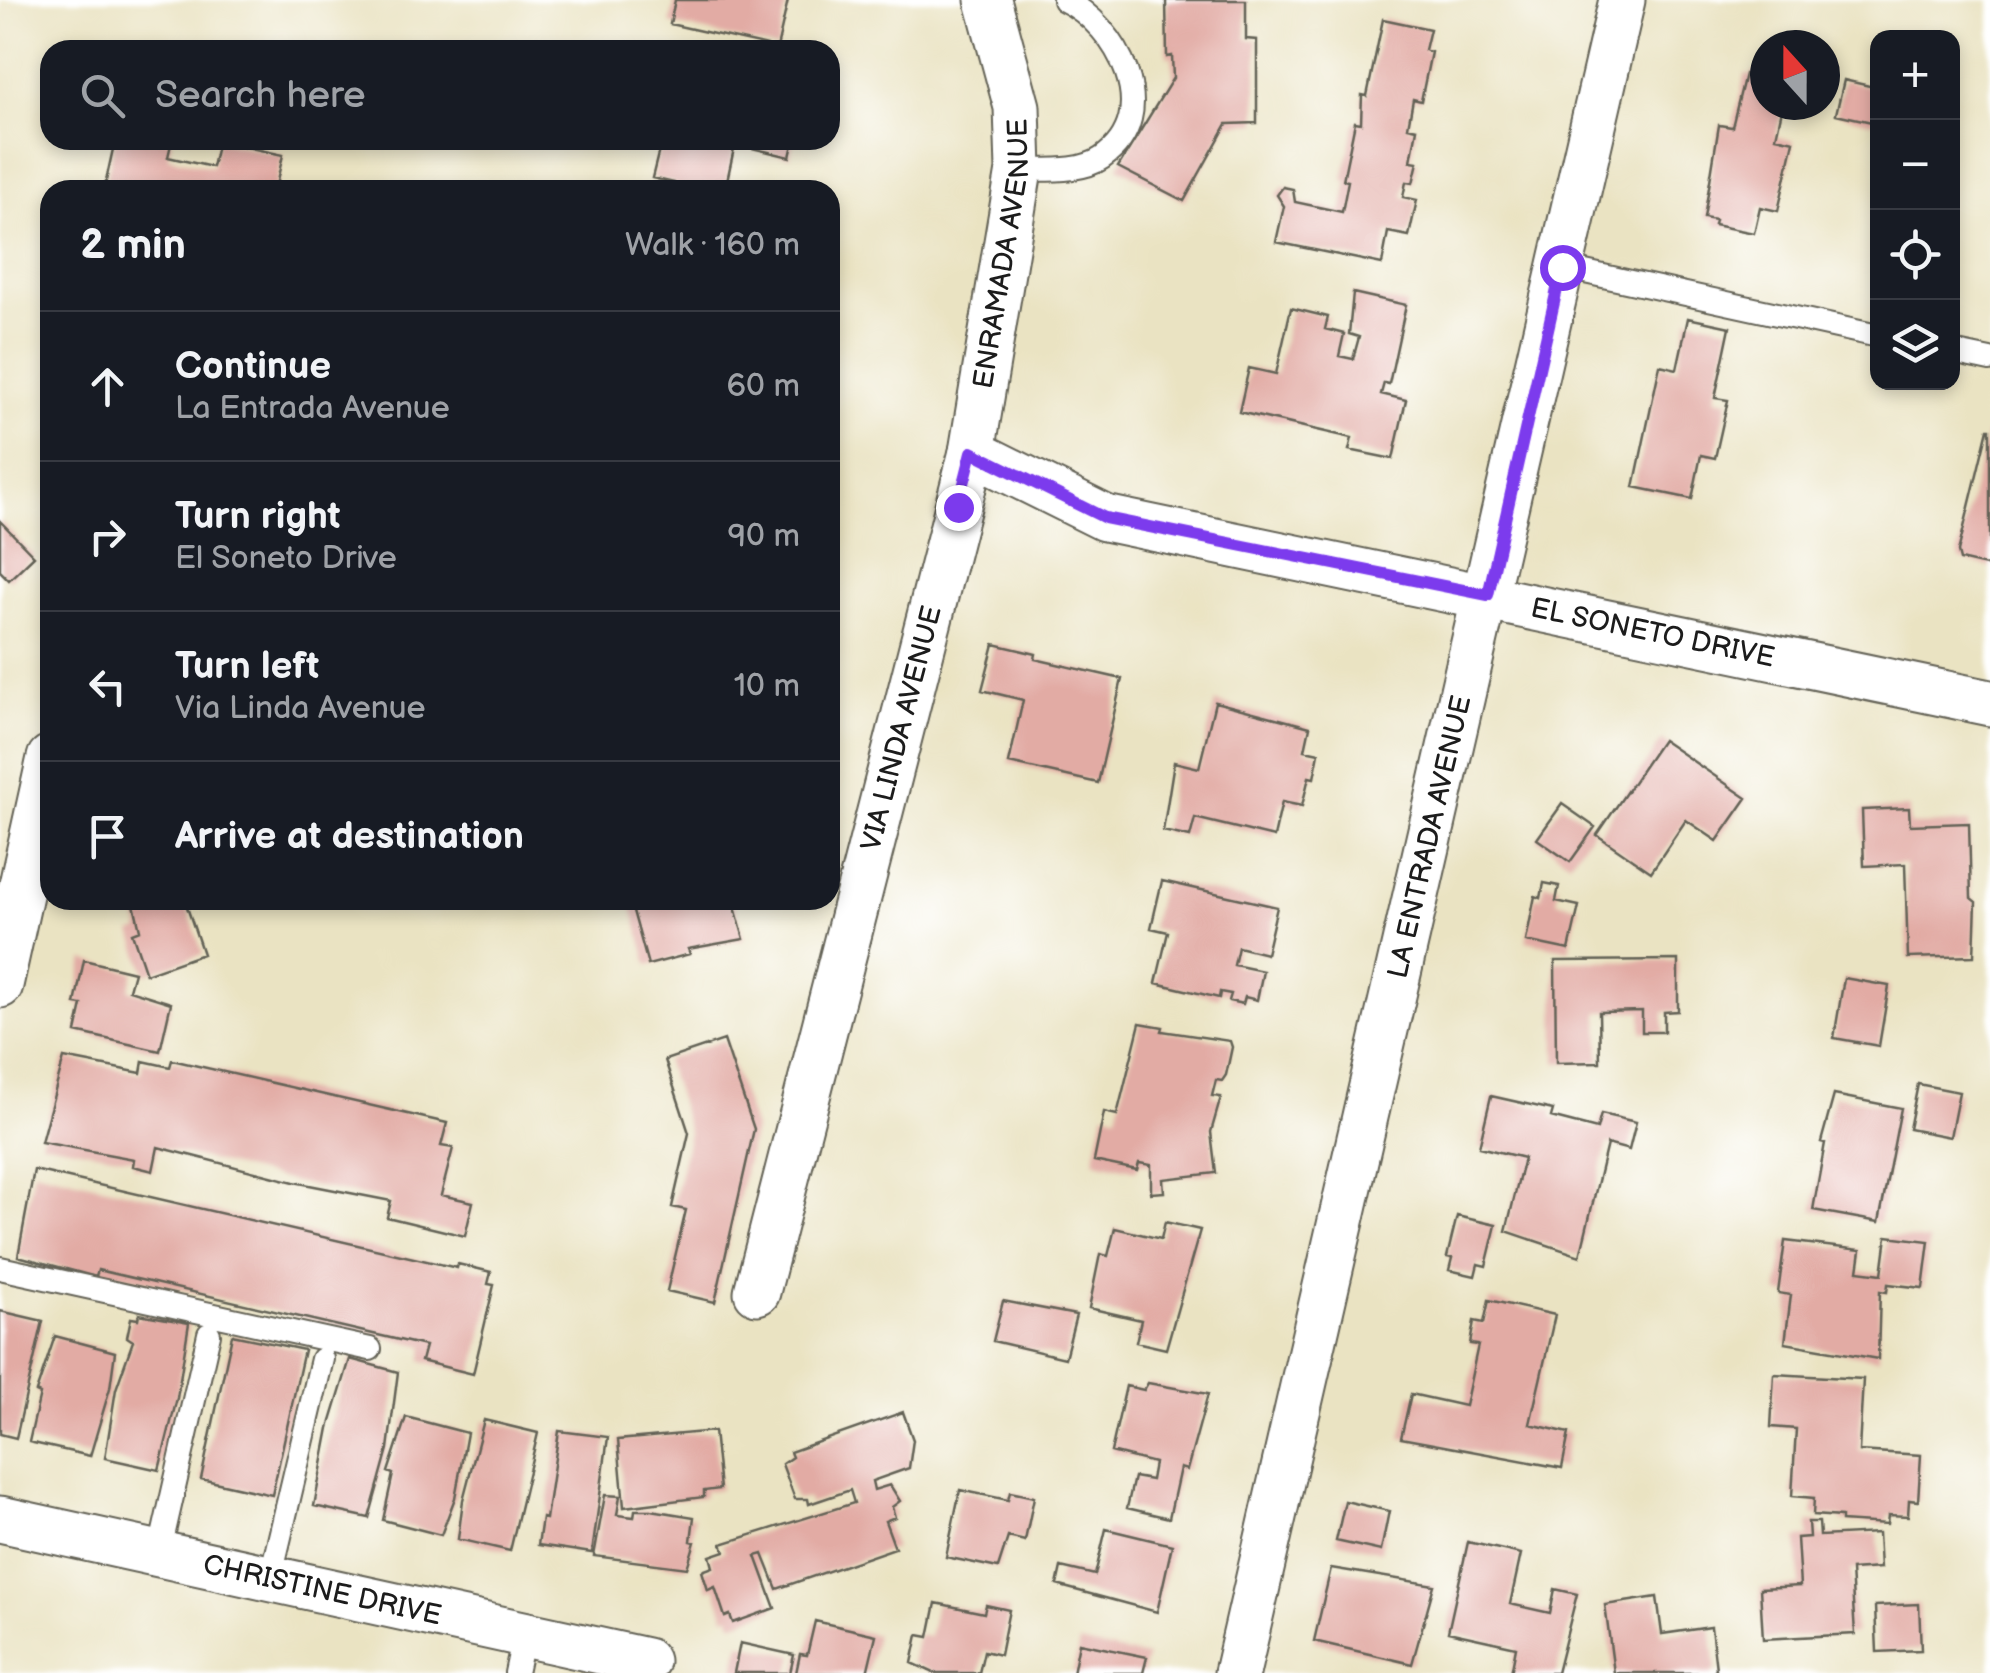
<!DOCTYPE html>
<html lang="en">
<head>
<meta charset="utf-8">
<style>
  :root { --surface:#171b24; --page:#20242c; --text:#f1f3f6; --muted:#9ea1a6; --line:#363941 }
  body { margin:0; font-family:"Balsamiq Sans",sans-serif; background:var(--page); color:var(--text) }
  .controls { position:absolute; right:30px; top:30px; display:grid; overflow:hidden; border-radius:20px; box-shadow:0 5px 15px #0003 }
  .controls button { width:90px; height:90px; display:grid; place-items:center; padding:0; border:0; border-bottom:2px solid var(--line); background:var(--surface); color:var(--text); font:50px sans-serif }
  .compass { position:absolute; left:1750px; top:30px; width:90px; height:90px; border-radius:50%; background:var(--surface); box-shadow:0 5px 15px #0003; rotate:339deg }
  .stop { position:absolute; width:30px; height:30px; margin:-22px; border:8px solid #7c3aed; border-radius:50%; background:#fff }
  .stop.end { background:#7c3aed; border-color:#fff; box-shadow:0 2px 10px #0008 }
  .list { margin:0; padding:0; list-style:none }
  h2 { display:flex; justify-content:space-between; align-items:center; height:130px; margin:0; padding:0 40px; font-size:42px }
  h2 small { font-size:32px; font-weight:400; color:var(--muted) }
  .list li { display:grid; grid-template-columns:65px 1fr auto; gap:30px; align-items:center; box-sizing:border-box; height:150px; padding:0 40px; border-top:2px solid var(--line) }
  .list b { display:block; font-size:38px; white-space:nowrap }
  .list p { margin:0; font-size:32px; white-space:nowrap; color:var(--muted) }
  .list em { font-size:32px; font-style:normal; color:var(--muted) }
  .icon { flex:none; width:55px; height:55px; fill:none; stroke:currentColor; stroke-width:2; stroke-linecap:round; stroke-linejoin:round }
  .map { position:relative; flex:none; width:1990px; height:1673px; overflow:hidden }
  .search { position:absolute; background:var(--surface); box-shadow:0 5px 15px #0003; left:40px; top:40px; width:800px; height:110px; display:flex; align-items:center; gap:25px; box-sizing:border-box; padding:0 35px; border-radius:30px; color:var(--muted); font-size:38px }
  .panel { position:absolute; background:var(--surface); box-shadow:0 5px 15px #0003; left:40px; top:180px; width:800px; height:730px; border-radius:30px }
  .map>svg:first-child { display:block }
  .building { fill:#e2aba4 }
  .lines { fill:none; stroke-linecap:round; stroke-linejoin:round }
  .lane-casing { stroke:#646256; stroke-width:26 }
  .street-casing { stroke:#646256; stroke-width:49 }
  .lane { stroke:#fff; stroke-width:22 }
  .street { stroke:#fff; stroke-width:45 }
  .route { stroke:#7c3aed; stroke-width:12 }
  .labels { text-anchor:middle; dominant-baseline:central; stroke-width:8; stroke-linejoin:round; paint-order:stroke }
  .street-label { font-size:28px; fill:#1c1c1c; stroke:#fff }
</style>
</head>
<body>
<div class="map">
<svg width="1990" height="1673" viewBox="0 0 1990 1673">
  <rect width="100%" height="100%" fill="#fff"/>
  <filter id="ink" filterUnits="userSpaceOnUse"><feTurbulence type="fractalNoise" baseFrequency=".01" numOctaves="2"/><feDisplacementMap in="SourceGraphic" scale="20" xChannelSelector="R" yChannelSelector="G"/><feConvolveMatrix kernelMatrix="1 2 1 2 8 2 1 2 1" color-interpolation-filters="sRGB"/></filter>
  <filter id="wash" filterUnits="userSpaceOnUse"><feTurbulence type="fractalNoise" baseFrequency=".0048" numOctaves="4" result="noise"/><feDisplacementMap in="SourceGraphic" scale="40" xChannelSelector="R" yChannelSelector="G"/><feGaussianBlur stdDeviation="2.25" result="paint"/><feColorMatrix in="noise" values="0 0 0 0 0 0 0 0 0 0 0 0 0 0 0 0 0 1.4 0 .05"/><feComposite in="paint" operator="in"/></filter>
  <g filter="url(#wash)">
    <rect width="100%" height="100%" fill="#eae3c2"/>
    <g id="blocks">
      <path class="building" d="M675,0H788L777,48L670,24Z
        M1166,0H1246V39L1257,40V123L1227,124L1184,201L1118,167L1173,78L1172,56L1167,57Z
        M1383,19L1430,29L1425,50L1431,52L1421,101L1413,99L1408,127L1417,129L1411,161L1418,162L1413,183L1406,182L1403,197L1417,200L1409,236L1388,232L1382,264L1276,242L1284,206L1277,195L1283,187L1293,189L1295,202L1342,212L1348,181L1343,180L1355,122L1361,123L1362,95L1367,96Z
        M1753,71L1765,74V105H1783L1776,137L1794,141L1778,211L1760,207L1754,233L1714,225L1715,220L1704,218L1719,125L1732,127L1745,74L1752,76Z
        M1844,80L1878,88L1876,123L1836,114Z
        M115,140H172L168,157L212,167L218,141L283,155L275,190H104Z
        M667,140H794L790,157L735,144L725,190H673L674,183L652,178L661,142Z
        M1353,293L1406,305L1389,384L1384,383L1381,394L1406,400L1393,459L1349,450L1352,438L1239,412L1249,368L1276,374L1291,308L1328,317L1325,329L1344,334L1339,356L1353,359L1359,337L1349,334Z
        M1688,318L1730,327L1715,398L1728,400L1715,458L1701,455L1692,499L1634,487L1660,365L1677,369Z
        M1988,429H1990V567L1960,560L1958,552Z
        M0,521L34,556L9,580L0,571Z
        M994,644L1036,654L1035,659L1122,679L1098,783L1009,763L1023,700L982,690Z
        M1215,702L1310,727L1305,750L1319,753L1314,778L1309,777L1302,806L1282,802L1274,837L1195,818L1190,837L1163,831L1174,762L1199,768Z
        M1662,740L1747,798L1717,841L1686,820L1651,872L1597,835Z
        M1562,804L1595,827L1570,862L1537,839Z
        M1909,808L1910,825L1969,823L1971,898L1976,902L1974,956L1908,958L1905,864L1864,866L1862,810Z
        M1162,881L1277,907L1266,954L1238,947L1234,965L1263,971L1257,1000L1245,997L1243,1004L1229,1001L1231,994L1220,992L1219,998L1156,983L1168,932L1151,928Z
        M1544,883L1559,886L1556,901L1579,906L1569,950L1526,941L1535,896L1541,898Z
        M133,900H195L197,904L187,907L203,954L146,974L132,933L140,930Z
        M630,900H733L744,939L688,949L690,954L648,965Z
        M84,960L134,972L129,990L171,1003L160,1051L76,1032L82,1005L75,1004Z
        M1678,960V1011L1664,1012V1032H1642V1011L1599,1012L1600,1062L1556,1063L1555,961Z
        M1844,978L1889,986L1879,1046L1834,1038Z
        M1140,1023L1163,1027L1162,1031L1230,1041L1232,1047L1226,1075L1222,1081L1216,1080L1212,1096L1221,1097L1211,1132L1216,1173L1163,1179L1164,1192L1151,1193V1165L1139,1163L1137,1170L1094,1161L1104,1112L1117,1115Z
        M724,1040L754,1129L715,1302L667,1291L686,1210L672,1207L689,1133L665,1060Z
        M64,1058L141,1073L143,1061L170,1067L172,1060L447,1123L441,1146L453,1148L441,1195L473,1202L465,1236L387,1217L391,1201L294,1182L158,1147L153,1171L133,1166L134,1159L41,1142Z
        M1918,1084L1959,1092L1950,1137L1909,1129Z
        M1834,1095L1901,1108L1879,1222L1813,1210L1825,1143L1821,1142Z
        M1491,1096L1553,1110L1551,1117L1597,1129L1601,1114L1636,1122L1629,1150L1607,1144L1580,1256L1506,1231L1524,1158L1479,1147Z
        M34,1170L457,1268L458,1264L491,1272L488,1284L494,1285L473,1374L421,1361L425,1346L98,1270L96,1277L18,1256Z
        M1457,1216L1496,1225L1486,1266L1478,1264L1475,1276L1449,1270L1452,1258L1447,1257Z
        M1165,1222L1200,1230L1166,1349L1136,1342L1141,1320L1089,1308L1100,1254L1108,1256L1115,1228L1161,1239Z
        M1887,1236L1929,1241L1923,1288L1888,1284L1887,1292L1880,1291L1878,1359L1785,1343L1791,1295L1778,1293L1785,1241L1861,1250L1858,1271L1882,1274Z
        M1489,1300L1555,1315L1530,1424L1569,1433L1562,1468L1401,1438L1411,1394L1465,1406L1478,1345L1470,1344L1474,1321L1484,1323Z
        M1003,1301L1076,1315L1065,1358L993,1341Z
        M0,1311L43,1321L16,1438L0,1434Z
        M139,1314L189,1323L177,1398L159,1470L105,1458L116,1389L133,1341L127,1337L131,1318L138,1319Z
        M232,1335L304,1350L272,1495L201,1479Z
        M55,1336L115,1352L110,1388L90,1456L29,1442L40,1394L36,1392Z
        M350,1359L398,1372L388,1449L369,1518L314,1506L329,1428Z
        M1774,1374L1863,1379L1859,1451L1921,1455L1918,1501L1909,1500L1908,1516L1888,1515L1887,1524L1841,1521V1517L1813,1515L1814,1498L1792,1496L1796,1429L1771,1427Z
        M1148,1383L1208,1394L1187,1470L1180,1468L1169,1518L1127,1508L1134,1477L1151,1480L1154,1463L1111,1452L1126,1386L1144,1390Z
        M903,1412L913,1440L909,1468L872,1481L874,1490L890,1485L900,1501L892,1507L895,1517L885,1521L895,1548L777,1589L763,1554L756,1556L775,1608L733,1623L730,1615L725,1617L715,1587L708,1590L702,1571L713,1567L710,1556L725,1551L722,1544L854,1503L850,1490L809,1504L808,1499H795L782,1464L792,1457L790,1452Z
        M406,1417L467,1433L455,1498L441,1535L383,1520L393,1474L388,1472Z
        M484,1420L538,1433L510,1551L458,1539L463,1500Z
        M559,1431L608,1437L592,1553L538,1545L542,1518L546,1519Z
        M714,1431L720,1489L704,1491V1497L624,1507L618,1440Z
        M960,1490L1008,1500L1010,1492L1034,1497L1025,1541L1008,1537L998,1568L946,1557Z
        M605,1495L620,1496L617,1515L634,1517L635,1510H651L694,1517L691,1541L695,1542L687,1568L594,1556Z
        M1345,1501L1389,1511L1381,1551L1336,1541Z
        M1808,1522H1819L1820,1536L1878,1533L1880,1568L1851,1570L1855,1634L1763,1639L1760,1588L1800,1586L1797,1538L1809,1537Z
        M1106,1529L1172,1545L1157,1612L1057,1585L1061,1567L1095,1575Z
        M1468,1542L1521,1554L1510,1604L1550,1613L1555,1589L1577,1594L1557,1673H1511L1516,1647L1448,1632Z
        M1331,1568L1434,1585L1412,1664L1314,1641Z
        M1657,1597L1662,1634L1711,1627L1716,1669L1711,1673H1614L1605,1605Z
        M936,1603L984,1613L986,1605L1009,1610L1000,1655L984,1651L979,1673H934L912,1663L918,1635L929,1637Z
        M1919,1604L1921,1650L1877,1652L1875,1606Z
        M815,1621L876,1635L867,1673H796L800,1654L807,1655Z
        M740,1643L794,1655L790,1673H734Z
        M1079,1643L1147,1657L1143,1673H1073Z"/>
    </g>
  </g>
  <g filter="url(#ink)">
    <use href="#blocks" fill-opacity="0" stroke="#646256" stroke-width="2.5"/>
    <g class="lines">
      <g class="lane-casing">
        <path id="lane" d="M1019,170C1044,169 1080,173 1102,158C1165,114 1117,25 1064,0
          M1562,267L1878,336
          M1952,352L1990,360
          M0,1268L370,1349
          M159,1554L209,1334
          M270,1579L322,1359
          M516,1673L524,1635"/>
      </g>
      <g class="street-casing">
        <g id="street">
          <path id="s1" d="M972,452L1105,518L1990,703"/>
          <path d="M0,985L50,758"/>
          <path id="s2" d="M757,1292L972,452L1019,170L1017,107L988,0"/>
          <path id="s3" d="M0,1519L646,1661"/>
          <path id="s4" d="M1237,1673L1622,0"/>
        </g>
      </g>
      <use href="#lane" class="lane"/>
      <use href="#street" class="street"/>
    </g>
  </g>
  <g class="lines" filter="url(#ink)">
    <path class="route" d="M958,507L972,452L1105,518L1488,595L1562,267"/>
  </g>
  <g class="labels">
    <g class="street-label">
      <text stroke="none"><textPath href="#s2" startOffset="1068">ENRAMADA AVENUE</textPath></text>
      <text stroke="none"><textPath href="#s1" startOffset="708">EL SONETO DRIVE</textPath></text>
      <text stroke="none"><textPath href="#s2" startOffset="582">VIA LINDA AVENUE</textPath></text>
      <text stroke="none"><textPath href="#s4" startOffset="858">LA ENTRADA AVENUE</textPath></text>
      <text stroke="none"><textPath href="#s3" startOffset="330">CHRISTINE DRIVE</textPath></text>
    </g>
  </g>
</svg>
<div class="controls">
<button>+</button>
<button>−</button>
<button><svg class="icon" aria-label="locate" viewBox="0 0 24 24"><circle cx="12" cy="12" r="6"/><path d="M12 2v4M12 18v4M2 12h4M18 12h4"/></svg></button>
<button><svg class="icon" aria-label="layers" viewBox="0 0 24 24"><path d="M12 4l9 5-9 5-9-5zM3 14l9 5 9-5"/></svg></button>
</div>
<svg class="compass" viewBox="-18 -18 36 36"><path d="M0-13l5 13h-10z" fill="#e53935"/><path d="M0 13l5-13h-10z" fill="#9ea1a6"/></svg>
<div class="stop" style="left:1562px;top:267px"></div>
<div class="stop end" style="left:958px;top:507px"></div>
<div class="search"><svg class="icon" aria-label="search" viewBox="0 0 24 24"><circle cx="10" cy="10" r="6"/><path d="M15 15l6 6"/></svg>Search here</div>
<section class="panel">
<h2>2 min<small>Walk · 160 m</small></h2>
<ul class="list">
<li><svg class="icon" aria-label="ahead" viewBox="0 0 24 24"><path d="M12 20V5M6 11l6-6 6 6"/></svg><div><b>Continue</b><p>La Entrada Avenue</p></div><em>60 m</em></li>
<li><svg class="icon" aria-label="right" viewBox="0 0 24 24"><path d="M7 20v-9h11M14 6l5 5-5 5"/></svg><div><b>Turn right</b><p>El Soneto Drive</p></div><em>90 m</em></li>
<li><svg class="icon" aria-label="left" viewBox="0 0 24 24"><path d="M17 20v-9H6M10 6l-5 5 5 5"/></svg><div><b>Turn left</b><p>Via Linda Avenue</p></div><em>10 m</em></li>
<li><svg class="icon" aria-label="arrive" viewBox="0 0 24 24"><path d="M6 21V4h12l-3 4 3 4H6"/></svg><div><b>Arrive at destination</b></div></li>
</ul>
</section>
</div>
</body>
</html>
